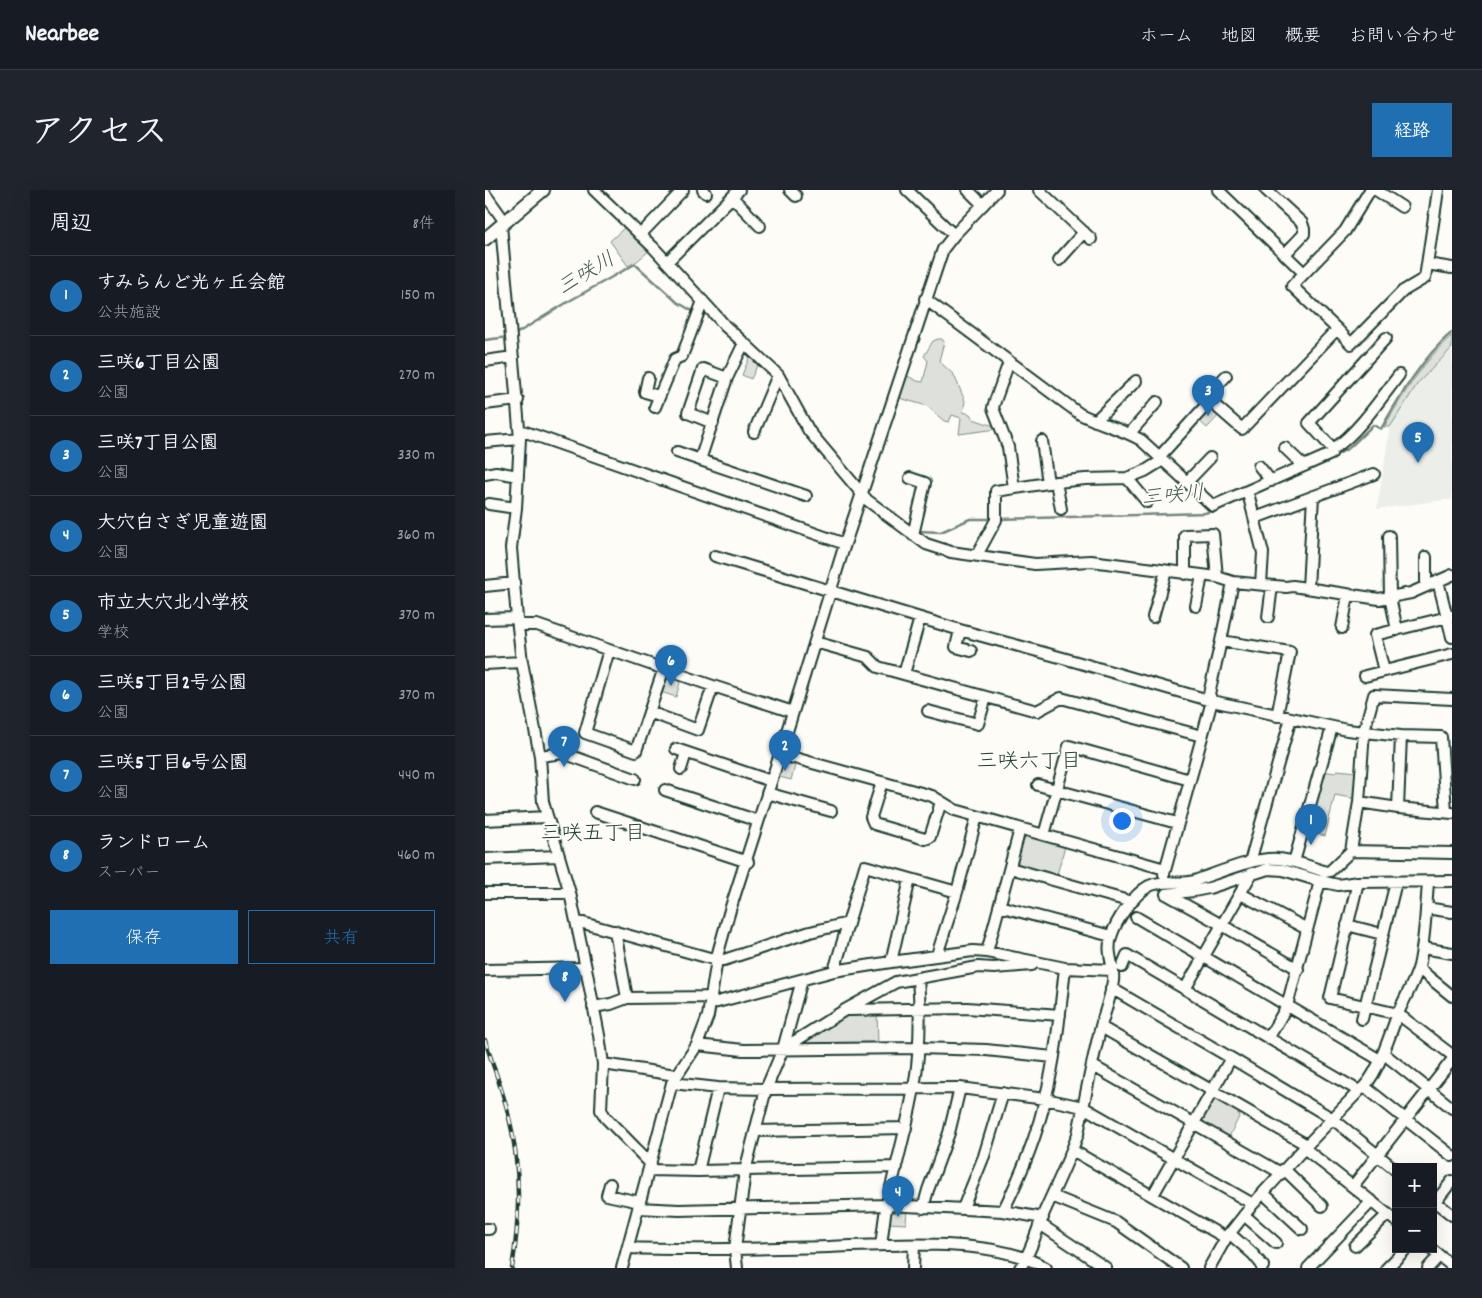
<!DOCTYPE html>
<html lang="ja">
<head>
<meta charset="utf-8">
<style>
  :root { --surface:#171b24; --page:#20242c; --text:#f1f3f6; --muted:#9ea1a6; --line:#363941; --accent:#1f6fb2 }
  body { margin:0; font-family:Dekko,"Klee One",sans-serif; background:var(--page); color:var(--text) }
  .controls { position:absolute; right:15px; bottom:15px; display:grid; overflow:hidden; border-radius:0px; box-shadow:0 5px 20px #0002 }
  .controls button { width:45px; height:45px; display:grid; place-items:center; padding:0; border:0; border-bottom:1px solid var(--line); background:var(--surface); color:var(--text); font:25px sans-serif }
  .you { position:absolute; left:636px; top:630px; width:18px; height:18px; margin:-12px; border:4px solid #fff; border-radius:50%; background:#1a73e8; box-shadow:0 0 0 8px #1a73e833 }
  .badge { display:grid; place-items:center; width:32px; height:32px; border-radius:50%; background:var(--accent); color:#fff; font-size:16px; font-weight:700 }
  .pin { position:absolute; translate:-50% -41px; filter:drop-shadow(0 1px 2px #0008) }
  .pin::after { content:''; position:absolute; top:26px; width:18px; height:15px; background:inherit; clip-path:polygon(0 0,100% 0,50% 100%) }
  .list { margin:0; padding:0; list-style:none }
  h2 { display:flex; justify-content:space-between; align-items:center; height:65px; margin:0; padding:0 20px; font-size:21px }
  h2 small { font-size:16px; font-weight:400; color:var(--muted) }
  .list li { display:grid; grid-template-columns:32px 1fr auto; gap:15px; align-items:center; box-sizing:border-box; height:80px; padding:0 20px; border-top:1px solid var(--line) }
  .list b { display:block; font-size:19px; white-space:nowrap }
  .list p { margin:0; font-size:16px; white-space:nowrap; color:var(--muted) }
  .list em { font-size:16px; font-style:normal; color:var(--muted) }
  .actions { display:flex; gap:10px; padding:15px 20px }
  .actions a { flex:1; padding:11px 0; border:1px solid var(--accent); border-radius:0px; text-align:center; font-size:18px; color:var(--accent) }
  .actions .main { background:var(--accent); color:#fff }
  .map { position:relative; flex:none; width:967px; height:1078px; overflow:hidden; border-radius:0px }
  header { display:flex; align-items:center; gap:30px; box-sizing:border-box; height:70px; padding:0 25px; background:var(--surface); border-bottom:1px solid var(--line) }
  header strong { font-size:24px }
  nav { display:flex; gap:28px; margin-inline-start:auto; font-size:18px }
  .intro { display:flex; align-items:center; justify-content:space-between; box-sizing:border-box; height:120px; padding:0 30px }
  h1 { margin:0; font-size:35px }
  .button { padding:12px 22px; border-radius:0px; background:var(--accent); color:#fff; font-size:18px; font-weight:700 }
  main { display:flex; gap:30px; padding:0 30px }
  aside { flex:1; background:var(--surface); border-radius:0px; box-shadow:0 5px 20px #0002 }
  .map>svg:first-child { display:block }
  .built { fill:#eceee9 }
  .green { fill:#dde0db; stroke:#7e8e88 }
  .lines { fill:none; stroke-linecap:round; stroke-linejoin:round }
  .stream { stroke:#75877f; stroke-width:2.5 }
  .minor-casing { stroke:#1f3d34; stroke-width:14 }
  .major-casing { stroke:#1f3d34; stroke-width:16 }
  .minor { stroke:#fdfcf7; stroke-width:10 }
  .major { stroke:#fdfcf7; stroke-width:12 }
  .rail-casing { stroke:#1f3d34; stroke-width:4.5 }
  .rail { stroke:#fdfcf7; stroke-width:2.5; stroke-dasharray:8; stroke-linecap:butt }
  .labels { text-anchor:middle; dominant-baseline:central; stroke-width:4; stroke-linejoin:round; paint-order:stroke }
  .water-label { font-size:21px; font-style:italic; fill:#435c53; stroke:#fdfcf7 }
  .neighbourhood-label { font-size:21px; fill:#1f3d34; stroke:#fdfcf7 }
</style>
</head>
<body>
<header>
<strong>Nearbee</strong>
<nav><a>ホーム</a><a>地図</a><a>概要</a><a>お問い合わせ</a></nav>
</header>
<div class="intro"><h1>アクセス</h1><a class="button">経路</a></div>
<main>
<aside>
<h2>周辺<small>8件</small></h2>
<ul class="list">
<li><span class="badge">1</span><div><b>すみらんど光ヶ丘会館</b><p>公共施設</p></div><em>150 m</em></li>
<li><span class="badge">2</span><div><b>三咲6丁目公園</b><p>公園</p></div><em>270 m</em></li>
<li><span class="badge">3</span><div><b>三咲7丁目公園</b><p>公園</p></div><em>330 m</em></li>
<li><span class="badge">4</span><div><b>大穴白さぎ児童遊園</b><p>公園</p></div><em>360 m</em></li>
<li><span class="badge">5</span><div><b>市立大穴北小学校</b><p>学校</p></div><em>370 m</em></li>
<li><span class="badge">6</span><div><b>三咲5丁目2号公園</b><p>公園</p></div><em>370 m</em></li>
<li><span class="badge">7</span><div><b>三咲5丁目6号公園</b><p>公園</p></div><em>440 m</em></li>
<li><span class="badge">8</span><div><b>ランドローム</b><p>スーパー</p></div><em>460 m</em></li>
</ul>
<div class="actions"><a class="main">保存</a><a>共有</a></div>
</aside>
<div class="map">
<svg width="967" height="1078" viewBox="0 0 967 1078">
  <rect width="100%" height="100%" fill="#fdfcf7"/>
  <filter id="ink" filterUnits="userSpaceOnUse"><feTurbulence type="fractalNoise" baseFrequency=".02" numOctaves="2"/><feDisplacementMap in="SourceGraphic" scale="10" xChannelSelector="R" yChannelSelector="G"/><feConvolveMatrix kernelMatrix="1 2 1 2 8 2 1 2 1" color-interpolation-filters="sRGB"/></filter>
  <g filter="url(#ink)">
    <path class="built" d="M967,158V309L892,319L905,237L933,193Z"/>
    <path class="green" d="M141,36L165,60L151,72L143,76L125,51Z
      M967,145V158L933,193L905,237H899C918,204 939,171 967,145Z
      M453,149H457L459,152L454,171L469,185L480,211L478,222L485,224L488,229L512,237V239L474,244L476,228L467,225L464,232L459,231L442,216L411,207L419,184L432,191L438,192L443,171L439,166L448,151Z
      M265,166L273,174L266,189L257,185Z
      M728,218L735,224L722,238L712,229L721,219Z
      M188,487L196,489L191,507L176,502L180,490Z
      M295,571L310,576L306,590L291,586Z
      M852,580L873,582L871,609L850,605L840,646L821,641L838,581L850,583Z
      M539,644L580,656L571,688L530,677L536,646Z
      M392,822L393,854L317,857V851L363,823Z
      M727,906L757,921L743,949L715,933Z
      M410,1018L422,1019L421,1034L403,1033L405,1021Z"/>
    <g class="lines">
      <path class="stream" d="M29,145L86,110L150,74L192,112L209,122
        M0,150L23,147
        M848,267L864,258L888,235L896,239C916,204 937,169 967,142
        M515,329L720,323L729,320
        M433,341L456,342L485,329H507"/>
      <g class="minor-casing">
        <path id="minor" d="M109,0L168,57L235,130L240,136L259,153L293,185L324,241L382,310L441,354L466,362L550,374L606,371L732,387L748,392L801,397L808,396L894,409L926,403L967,385
          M218,0L221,3
          M305,0L311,6
          M422,0L469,45
          M483,0L498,15
          M554,0L606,49
          M733,0L819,83
          M781,0L817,33L819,39V44L800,64
          M885,0L860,41L807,96L852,139L866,154L918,101L940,88L953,0
          M891,0L917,17
          M0,4L20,32
          M247,7L275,36
          M16,35L35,249L31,318L26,358L32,428L37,472L55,566L58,612L85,703L101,778L114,845L118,874L116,920L121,928L166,974
          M155,45L198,0
          M574,70L599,42
          M182,72L254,0
          M942,74L967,78
          M440,109L595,224C615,234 637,239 656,250L728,316L846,264L848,259L824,233L901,148
          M0,171L28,167
          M524,172L509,214L508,218L523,257L529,298
          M741,186L724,204L725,211L757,239L852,139
          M163,188L160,202L174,206
          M0,214L33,210
          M170,217L190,169L197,166L218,111
          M610,231L651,191
          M228,233L203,223L218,179L242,188
          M35,240L360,354
          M269,242L293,185
          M645,243L672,212
          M557,251L563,293
          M0,252L35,249
          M800,258L819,276
          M848,259C872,244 897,207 914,185
          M192,262L321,306
          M675,266L725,211
          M215,270L242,188L259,153
          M774,276L786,291
          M0,284L11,282L33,286
          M425,288L440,293L428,345
          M642,288L662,312
          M571,292L576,319
          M702,292L725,268
          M764,307L778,363L776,394
          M4,314L31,318
          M770,328L889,284
          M904,346L905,407L912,440
          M492,365L511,330V301L563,293L600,289L642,288L660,281L678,270
          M230,366L475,440L578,468L727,511L862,540L916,546L956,547L961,622
          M941,367V396
          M700,384V345L728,344L732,387
          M953,391L967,447
          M0,396L29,393
          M823,398L828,306
          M711,416L717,386
          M668,427L681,381
          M783,427L787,396
          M0,429L32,428
          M33,435H52L228,496L308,522
          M857,438L863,405
          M475,440L471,457L486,461
          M736,451L805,462L792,526
          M330,452L383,467L393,477L552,521L576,508L717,546
          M124,460L100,543L151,561L179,478
          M0,474L37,472
          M899,481L890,445L967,426
          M419,484L435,428
          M880,486L967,464
          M443,521L493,534L501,507
          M164,522L213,540L228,496
          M191,559L286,591
          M295,564L447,606L470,620L680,679
          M55,566L78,563L150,589
          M196,579L201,563
          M397,592L386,627L389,634L440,649L445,647L456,612
          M553,595L692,633
          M180,600L273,631
          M282,603L346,621
          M874,612L913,618L967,623
          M913,618L916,546
          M110,622L263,672
          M0,630L62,627
          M559,645L584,556L705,590
          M866,661L874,612L879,541L889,505L967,509
          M0,669L73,666
          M765,672L806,528
          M809,672L847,537
          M525,678L647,712
          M679,684L727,511L724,504L736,451L748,392
          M873,692L845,808L913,824L967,865
          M0,703H85
          M681,704L709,701L724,698L783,679L798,680L835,691L853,695L873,692L967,691
          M681,704L737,735L813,779
          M756,704L822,739
          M514,716L626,746
          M941,718L967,722
          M651,727L895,870
          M91,731L232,770H239L325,742L363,733
          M862,735L897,744
          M130,741L142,808
          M938,758L967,763
          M502,762L535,639
          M452,765L472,702L492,626
          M406,772L425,689
          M637,777L642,765L874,901
          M934,779L967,806
          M0,780L101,778
          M349,781L380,676L472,702
          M626,798L746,868L848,929L911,980
          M700,799L767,683
          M225,814L349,781L406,772L488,761L502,762L580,778L627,780
          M108,817L126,814L142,808L226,807
          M364,820L482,818L575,825
          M877,829L911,692
          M616,837L822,955
          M784,847L802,816L835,691
          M212,855L258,860L433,858L501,860L568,867
          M299,858L360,820L411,792L493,777L509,778L547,775
          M898,863L967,918
          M118,874L191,885
          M608,876L796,983
          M187,893L233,898L281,899L475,898L560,909L598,917L768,1014
          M880,897L967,966
          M271,941L421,938
          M819,958L911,1031
          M587,960L741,1048
          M799,979L837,1016
          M164,980L213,981L412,977
          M213,981L233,898
          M125,994L122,1005L155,1012
          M868,996L967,870
          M778,1003L817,1039
          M668,1005L746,868
          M567,1006L631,1032L696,1078
          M948,1010L967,1025
          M948,1015L967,991
          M153,1018L194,1020L402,1015L518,1021L558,1028
          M438,1018L443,1000L464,943L475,898
          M478,1018L499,966L518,903
          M518,1021C536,985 551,949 560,910C571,867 575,822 580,778
          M759,1025L791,1053
          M555,1034L621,1078
          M0,1039H4
          M744,1043L768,1064L778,1076L777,1078
          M396,1055C398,1042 399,1027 402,1014C411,975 422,937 429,898C435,862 436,825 433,788
          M870,1056L903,1024
          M143,1058C210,1061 277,1058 344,1057C404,1055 509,1046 561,1078
          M946,1059L967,1076
          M137,1078L187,893L212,855L223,826L233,763L245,720L295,564L360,354L458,59L469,45L512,0
          M252,1078L250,1059L260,981L281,899L298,859L317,790
          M428,1078L429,1055
          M535,1078C546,1062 551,1043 558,1025C570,998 583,972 593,944C600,908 607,871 616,836C620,821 626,806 628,791C630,775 621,764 626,747C631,730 649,704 664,696C678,689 695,695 709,691C713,690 717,688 720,687C740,680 772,667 793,669C809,670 826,677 841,682L845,681L866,661L967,663
          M724,1078L741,1048L768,1014L822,955L874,901C894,887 905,841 915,819C921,805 930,791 934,776C940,749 941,720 943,692
          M823,1078L887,1011
          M902,1078L921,1059
          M943,1078L954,1066"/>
      </g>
      <g class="major-casing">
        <path id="major" d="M0,49L58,0"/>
      </g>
      <use href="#minor" class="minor"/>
      <use href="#major" class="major"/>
      <g class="rail-casing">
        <path id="rail" d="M0,850C7,873 16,896 22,919C36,972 36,1024 27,1078"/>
      </g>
      <use href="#rail" class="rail"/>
    </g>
  </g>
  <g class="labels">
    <g class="water-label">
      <text transform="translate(102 85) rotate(-31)">三咲川</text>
      <text transform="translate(688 307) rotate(-5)">三咲川</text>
    </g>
    <g class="neighbourhood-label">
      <text x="544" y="573">三咲六丁目</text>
      <text x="108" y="645">三咲五丁目</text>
    </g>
  </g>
</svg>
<div class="controls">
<button>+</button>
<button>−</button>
</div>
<div class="you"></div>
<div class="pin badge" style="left:826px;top:655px">1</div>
<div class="pin badge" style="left:300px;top:581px">2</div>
<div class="pin badge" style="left:723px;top:226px">3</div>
<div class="pin badge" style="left:413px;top:1027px">4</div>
<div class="pin badge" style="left:933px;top:273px">5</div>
<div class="pin badge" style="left:186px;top:496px">6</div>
<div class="pin badge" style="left:79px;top:577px">7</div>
<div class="pin badge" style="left:80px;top:812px">8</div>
</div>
</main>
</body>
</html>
